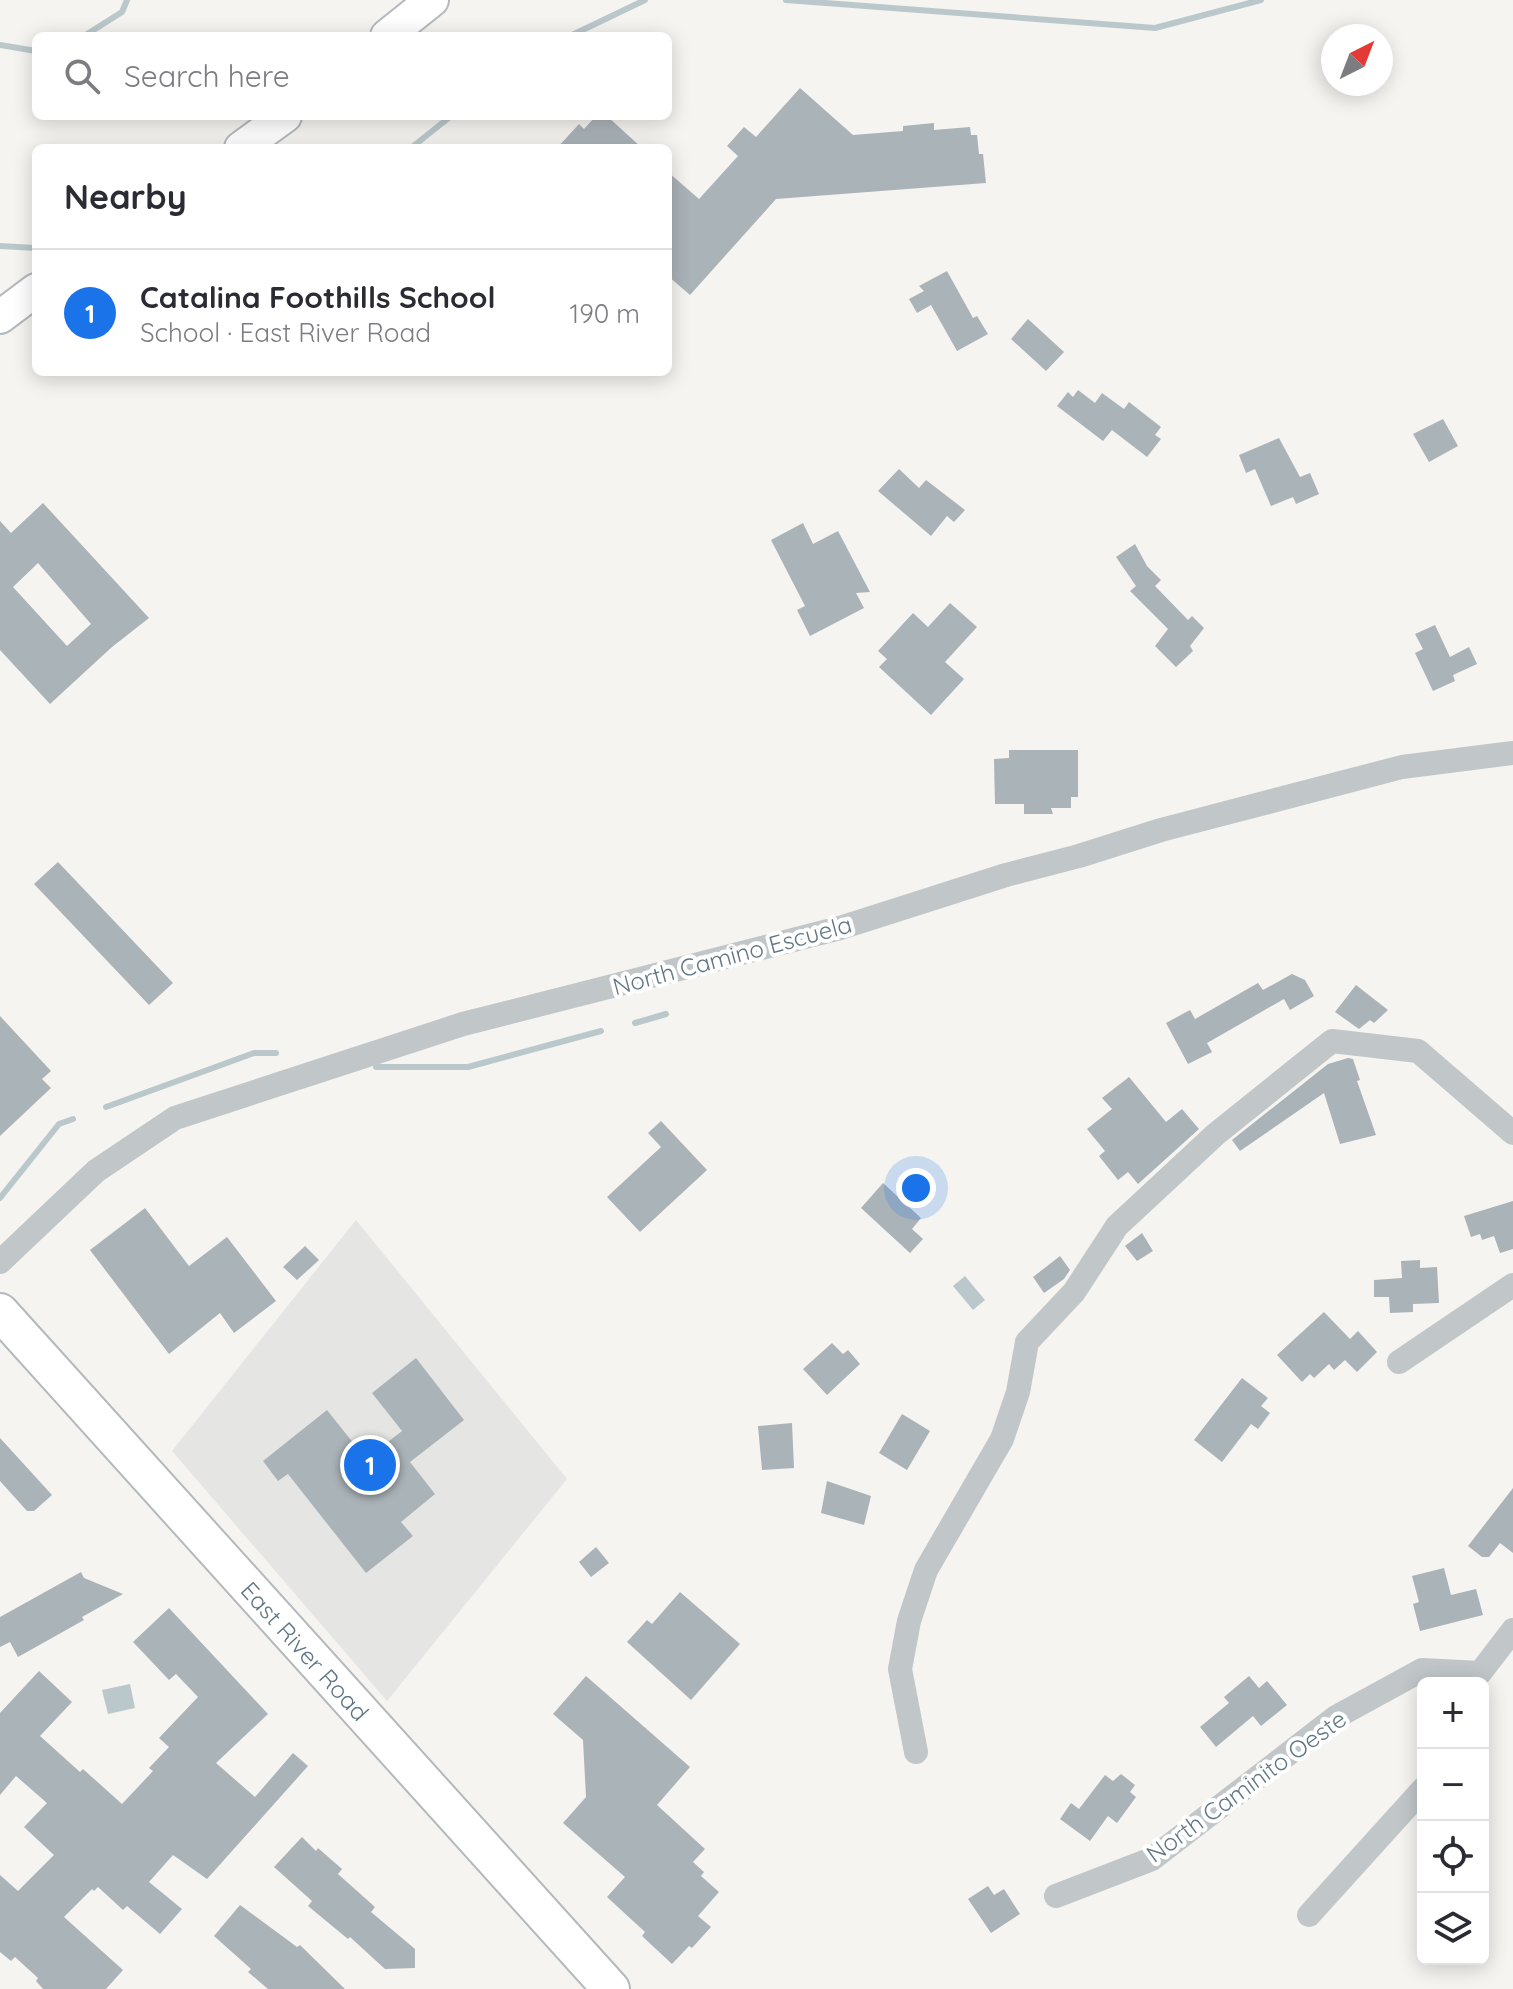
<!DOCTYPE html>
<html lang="en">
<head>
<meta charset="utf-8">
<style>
  :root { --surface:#fff; --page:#f7f7f7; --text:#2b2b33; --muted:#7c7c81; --line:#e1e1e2; --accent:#1a73e8 }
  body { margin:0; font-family:Quicksand,sans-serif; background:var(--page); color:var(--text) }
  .controls { position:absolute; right:24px; bottom:24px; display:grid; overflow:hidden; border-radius:12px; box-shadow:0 4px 20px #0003 }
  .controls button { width:72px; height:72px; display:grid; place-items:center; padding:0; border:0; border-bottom:2px solid var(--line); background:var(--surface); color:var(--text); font:40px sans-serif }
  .compass { position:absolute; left:1321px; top:24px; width:72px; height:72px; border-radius:50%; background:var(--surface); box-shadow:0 4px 20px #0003; rotate:42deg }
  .you { position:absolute; left:916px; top:1188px; width:28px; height:28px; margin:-20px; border:6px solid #fff; border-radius:50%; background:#1a73e8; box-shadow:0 0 0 12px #1a73e833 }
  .badge { display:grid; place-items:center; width:52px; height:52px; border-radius:50%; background:var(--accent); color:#fff; font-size:26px; font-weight:700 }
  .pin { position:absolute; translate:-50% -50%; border:4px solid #fff; box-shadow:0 2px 8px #0006 }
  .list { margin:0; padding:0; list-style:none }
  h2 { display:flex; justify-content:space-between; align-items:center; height:104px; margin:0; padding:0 32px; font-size:34px }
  h2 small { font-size:26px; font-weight:400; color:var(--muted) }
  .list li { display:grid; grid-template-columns:52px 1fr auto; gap:24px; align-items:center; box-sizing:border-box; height:128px; padding:0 32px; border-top:2px solid var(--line) }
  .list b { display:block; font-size:30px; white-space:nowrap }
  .list p { margin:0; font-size:26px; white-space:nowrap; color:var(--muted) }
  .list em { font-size:26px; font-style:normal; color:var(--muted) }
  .icon { flex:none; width:44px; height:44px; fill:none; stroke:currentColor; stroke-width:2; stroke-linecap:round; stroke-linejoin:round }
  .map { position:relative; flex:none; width:1513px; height:1989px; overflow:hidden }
  .search { position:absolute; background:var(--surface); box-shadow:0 4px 20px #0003; left:32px; top:32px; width:640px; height:88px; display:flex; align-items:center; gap:20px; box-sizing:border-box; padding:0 28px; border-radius:12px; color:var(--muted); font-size:30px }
  .panel { position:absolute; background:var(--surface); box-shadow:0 4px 20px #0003; left:32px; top:144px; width:640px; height:232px; border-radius:12px }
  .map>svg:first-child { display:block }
  .built { fill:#e5e6e4 }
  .water { fill:#bac8cc }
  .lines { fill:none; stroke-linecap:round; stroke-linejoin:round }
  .stream { stroke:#bac8cc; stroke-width:6 }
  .building { fill:#aab3b8; fill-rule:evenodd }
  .secondary-casing { stroke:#b3b9bd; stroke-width:36 }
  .primary-casing { stroke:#b4b9bc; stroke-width:40 }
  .street { stroke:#c1c6c9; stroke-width:24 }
  .secondary { stroke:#fff; stroke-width:32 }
  .primary { stroke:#fff; stroke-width:36 }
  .labels { text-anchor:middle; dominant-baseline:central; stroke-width:8; stroke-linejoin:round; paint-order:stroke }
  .street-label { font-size:24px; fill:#617684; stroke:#fff }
</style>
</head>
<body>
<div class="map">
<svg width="1513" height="1989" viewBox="0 0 1513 1989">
  <rect width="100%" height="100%" fill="#f5f4f0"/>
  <path class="built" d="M356,1220L567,1479L387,1701L172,1451Z"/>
  <path class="water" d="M965,1276L985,1300L973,1310L953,1286Z
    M130,1684L135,1708L108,1714L102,1690Z"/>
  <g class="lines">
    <path class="stream" d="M786,0L1155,28L1261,0
      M84,36L122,12L127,0
      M570,36L645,0
      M0,45L36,51
      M411,148L451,116
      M0,246L36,248
      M635,1023L666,1014
      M376,1067H468L601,1031
      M106,1107L254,1053H276
      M0,1198L59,1124L73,1119"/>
  </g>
  <path class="building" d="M800,88L853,135L903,131V126L934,123V130L970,127L971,135H977L979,154H983L986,183L776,199L690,295L668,276V172L699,199L738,156L727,146L744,127L756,137Z
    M596,116H607L642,148H557L579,124L584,129Z
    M947,271L973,318L977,316L988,334L957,351L931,305L917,313L909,299L924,291L919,286Z
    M1028,319L1064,352L1046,371L1011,339Z
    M1078,390L1095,403L1102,393L1124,409L1129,402L1161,427L1155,435L1161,439L1147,457L1112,430L1103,441L1057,406L1068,392L1073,397Z
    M1443,419L1458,446L1429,462L1413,434Z
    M1279,438L1300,477L1310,473L1319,494L1296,504L1293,497L1271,506L1255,469L1246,473L1239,455Z
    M899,469L919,488L926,480L965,510L954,522L947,516L931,536L878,491Z
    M43,503L149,618L112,647L50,704L0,650V521L11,533ZM38,563L91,624L67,646L13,587Z
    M803,523L813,544L838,531L870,592L856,593L864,608L810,636L797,610L805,606L771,540Z
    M1135,544L1147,566L1161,580L1155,586L1188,620L1192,616L1204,628L1190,646L1193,651L1176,667L1155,646L1168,629L1130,591L1136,586L1116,557Z
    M950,603L977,627L945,662L964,679L931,715L879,667L887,659L878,651L913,613L928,627Z
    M1435,625L1450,657L1469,647L1477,664L1453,675L1455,681L1433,691L1415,653L1423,649L1415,634Z
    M1009,750H1078V797H1071V808H1051L1053,814H1024V804H995L994,759L1009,758Z
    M58,862L173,983L149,1005L34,884Z
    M1292,974L1305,980L1314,996L1290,1010L1284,999L1207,1043L1212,1052L1188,1064L1166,1023L1190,1010L1195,1019L1258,983L1263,990Z
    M1356,985L1388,1010L1374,1023L1370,1020L1359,1029L1335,1012Z
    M0,1016L51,1071L42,1079L51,1088L0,1136Z
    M1348,1058L1353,1059L1360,1080L1357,1081L1376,1135L1340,1144L1324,1093L1240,1151L1232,1140L1328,1064Z
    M1129,1077L1166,1122L1182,1109L1199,1129L1138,1184L1128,1172L1118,1180L1099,1156L1105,1151L1087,1129L1112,1109L1102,1098Z
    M661,1121L707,1170L640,1232L607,1197L661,1147L648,1133Z
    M883,1183L921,1218L912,1229L923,1239L910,1253L861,1208Z
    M1513,1201V1249L1500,1253L1494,1236L1482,1240L1480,1234L1471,1237L1464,1216Z
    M145,1208L189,1266L227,1237L276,1301L234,1333L220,1313L169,1354L90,1250Z
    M1142,1233L1153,1251L1137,1261L1125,1246Z
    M305,1246L319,1260L297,1280L283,1267Z
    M1060,1256L1070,1270L1064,1279L1044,1293L1033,1277Z
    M1420,1260V1268L1437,1267L1439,1303L1413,1304V1312L1390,1313L1389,1297H1374V1280L1402,1278L1401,1261Z
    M1324,1312L1350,1339L1358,1331L1377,1352L1357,1372L1345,1360L1334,1370L1329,1364L1314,1378L1310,1374L1302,1382L1277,1355Z
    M832,1343L843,1354L848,1350L860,1364L827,1395L803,1369Z
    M416,1358L464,1420L410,1462L435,1494L401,1522L413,1536L366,1573L288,1474L278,1481L263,1461L327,1410L366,1459L402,1431L372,1393Z
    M1242,1378L1268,1398L1261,1406L1270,1413L1258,1429L1251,1424L1222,1462L1194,1440Z
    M902,1414L930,1431L907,1470L879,1453Z
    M792,1423L794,1468L762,1470L758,1426Z
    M0,1438L52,1495L34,1511H27L0,1481Z
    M827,1481L871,1496L864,1525L821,1513Z
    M1513,1488V1553L1500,1543L1489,1557H1482L1468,1546Z
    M596,1547L609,1563L591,1577L579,1562Z
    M1444,1568L1451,1595L1476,1589L1483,1615L1420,1631L1413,1604L1419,1602L1412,1576Z
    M81,1572L84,1578L123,1594L82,1617L84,1620L18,1657L10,1642L0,1647V1617Z
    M680,1592L740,1644L691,1700L627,1642L647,1620L652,1624Z
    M169,1608L268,1714L216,1763L255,1797L293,1753L308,1766L207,1879L173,1855L149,1882L182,1909L160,1934L127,1906L123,1910L98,1887L94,1891L92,1889L64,1917L123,1970L106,1989H43L36,1981L38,1978L15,1957L11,1961L0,1952V1875L18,1891L54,1855L24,1827L47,1803L16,1776L0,1795V1713L39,1671L72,1702L40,1736L80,1772L83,1769L122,1804L153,1771L149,1768L169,1747L159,1738L198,1697L176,1674L169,1680L133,1642Z
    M586,1676L690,1767L657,1805L705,1849L693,1862L704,1872L701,1876L719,1892L698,1916L711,1927L692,1948L689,1946L672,1964L642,1936L645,1932L607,1897L625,1877L563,1823L586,1797L583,1740L553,1714Z
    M1249,1676L1259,1688L1267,1681L1287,1705L1261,1726L1253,1716L1216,1747L1200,1727L1229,1703L1224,1697Z
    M1121,1774L1135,1785L1130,1792L1136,1797L1117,1823L1108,1816L1090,1841L1060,1819L1071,1803L1079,1809L1105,1775L1113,1781Z
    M302,1837L316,1851L318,1848L342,1869L338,1874L375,1907L371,1912L415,1949V1968L385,1969L350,1937L348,1939L308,1906L312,1901L274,1867Z
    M988,1886L994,1895L1004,1889L1020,1914L991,1933L968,1899Z
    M240,1905L297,1947L300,1945L345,1989H268L248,1972L251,1969L214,1936Z"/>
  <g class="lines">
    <g class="secondary-casing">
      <path id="secondary" d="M387,36L432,0
        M241,148L285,116
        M0,317L36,290"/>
    </g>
    <g class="primary-casing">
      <path id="primary" d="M0,1312L611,1989"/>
    </g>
    <path class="street" d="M0,1262L96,1171L175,1118L463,1024L840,928L1006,875L1079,856L1161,830L1402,767L1513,753
      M1399,1362L1513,1285
      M1480,1673L1513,1630
      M916,1752L900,1669L909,1621L926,1570L1002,1439L1018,1392L1027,1342L1074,1292L1117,1226L1216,1134L1332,1041L1418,1051L1513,1133
      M1056,1896L1152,1859L1336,1717L1422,1670L1480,1673
      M1309,1915L1423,1789"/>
    <use href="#secondary" class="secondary"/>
    <use href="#primary" class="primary"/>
  </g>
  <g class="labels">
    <g class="street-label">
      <text transform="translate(732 955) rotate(-15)">North Camino Escuela</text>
      <text transform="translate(305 1651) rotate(48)">East River Road</text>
      <text transform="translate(1246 1786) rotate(-36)">North Caminito Oeste</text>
    </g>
  </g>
</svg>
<div class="controls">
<button>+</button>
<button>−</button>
<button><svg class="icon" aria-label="locate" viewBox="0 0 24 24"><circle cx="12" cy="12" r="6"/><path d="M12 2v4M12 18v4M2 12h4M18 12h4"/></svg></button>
<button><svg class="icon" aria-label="layers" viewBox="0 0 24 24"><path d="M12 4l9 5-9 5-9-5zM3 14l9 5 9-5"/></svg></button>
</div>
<svg class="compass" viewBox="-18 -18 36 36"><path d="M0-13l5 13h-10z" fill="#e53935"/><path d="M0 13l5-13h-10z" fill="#7c7c81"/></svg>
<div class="you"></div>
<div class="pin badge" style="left:370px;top:1465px">1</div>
<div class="search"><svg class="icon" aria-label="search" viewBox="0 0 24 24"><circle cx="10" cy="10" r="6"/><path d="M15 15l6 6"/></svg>Search here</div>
<section class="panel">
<h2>Nearby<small></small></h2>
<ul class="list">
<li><span class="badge">1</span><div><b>Catalina Foothills School</b><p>School · East River Road</p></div><em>190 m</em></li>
</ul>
</section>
</div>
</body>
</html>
